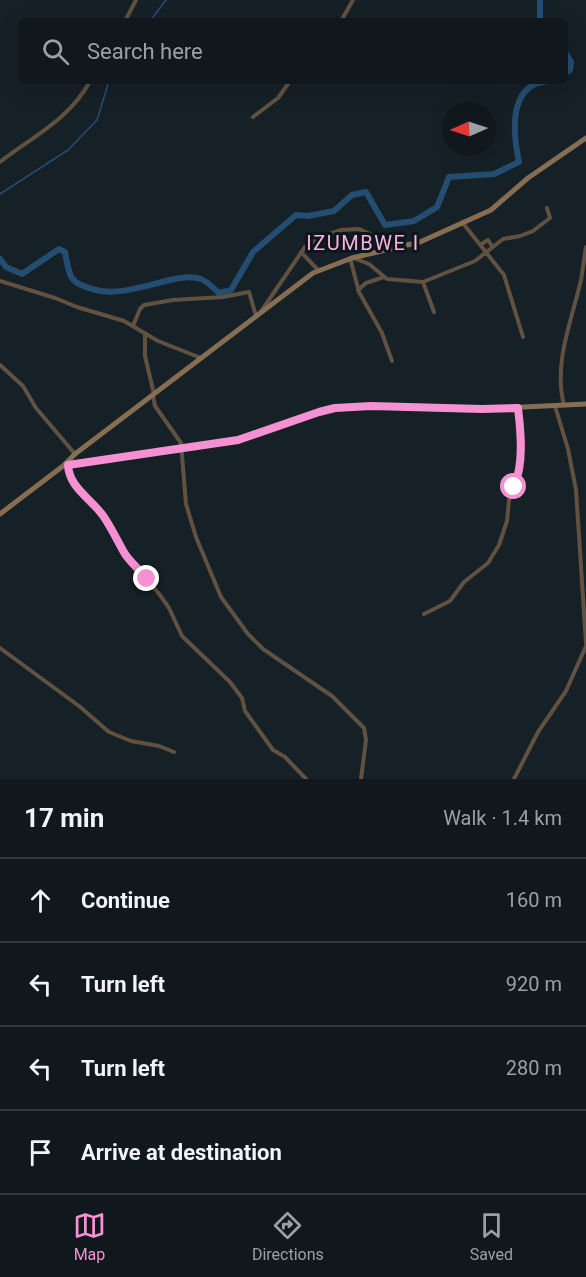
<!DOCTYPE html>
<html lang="en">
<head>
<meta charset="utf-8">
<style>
  :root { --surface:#10181d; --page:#1e252a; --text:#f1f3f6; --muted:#9ca0a4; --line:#30373b; --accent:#f591d2 }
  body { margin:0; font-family:Roboto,sans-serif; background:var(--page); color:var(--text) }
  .compass { position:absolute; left:442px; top:102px; width:54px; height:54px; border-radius:50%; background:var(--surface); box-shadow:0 6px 24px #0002; rotate:267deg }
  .stop { position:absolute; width:18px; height:18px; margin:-14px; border:4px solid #f591d2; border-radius:50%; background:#fff }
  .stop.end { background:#f591d2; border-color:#fff; box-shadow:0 2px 6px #0008 }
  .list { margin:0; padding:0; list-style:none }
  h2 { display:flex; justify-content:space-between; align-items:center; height:78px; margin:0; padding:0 24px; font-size:26px }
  h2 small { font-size:20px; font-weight:400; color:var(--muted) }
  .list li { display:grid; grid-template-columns:39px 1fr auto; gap:18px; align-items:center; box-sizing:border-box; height:84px; padding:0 24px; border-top:2px solid var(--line) }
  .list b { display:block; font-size:22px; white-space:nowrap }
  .list em { font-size:20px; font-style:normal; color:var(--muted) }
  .icon { flex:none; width:33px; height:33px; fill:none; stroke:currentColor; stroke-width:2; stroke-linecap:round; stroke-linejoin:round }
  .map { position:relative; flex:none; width:586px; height:779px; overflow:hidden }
  .search { position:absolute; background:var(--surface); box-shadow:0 6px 24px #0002; left:18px; right:18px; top:18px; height:66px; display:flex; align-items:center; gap:15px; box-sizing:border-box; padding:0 21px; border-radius:9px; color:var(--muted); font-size:22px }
  .sheet { height:414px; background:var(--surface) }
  nav { display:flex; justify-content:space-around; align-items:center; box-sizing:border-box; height:84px; border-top:2px solid var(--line); background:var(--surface); font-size:16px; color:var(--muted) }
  nav a { display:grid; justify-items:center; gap:3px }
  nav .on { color:var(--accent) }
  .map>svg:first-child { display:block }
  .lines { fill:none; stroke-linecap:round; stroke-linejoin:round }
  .stream { stroke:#244e71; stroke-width:1.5 }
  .river { stroke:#244e71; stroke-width:6 }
  .street { stroke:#615140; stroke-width:4 }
  .secondary { stroke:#876d52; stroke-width:5 }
  .route { stroke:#f591d2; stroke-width:8 }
  .labels { text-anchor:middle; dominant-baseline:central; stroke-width:6; stroke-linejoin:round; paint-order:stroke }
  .quarter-label { font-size:20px; letter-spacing:1.5px; fill:#fab2df; stroke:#0d161d }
</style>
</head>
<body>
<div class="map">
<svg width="586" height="779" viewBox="0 0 586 779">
  <rect width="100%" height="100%" fill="#162027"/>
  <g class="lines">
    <path class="stream" d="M150,21L166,0
      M0,194L68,150L97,120L109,81"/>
    <path class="river" d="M540,0V18L543,21
      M565,52L571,62L570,70L565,73
      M0,259L6,267L22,274L59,249L65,252C70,279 69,283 96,290C130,299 177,270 201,279C207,281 214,289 219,293L231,290L253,252L296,215L308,216L334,211L352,195L366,192L385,225L414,221L437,207L449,177L494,174L519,162C514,138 508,97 535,84C539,82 544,82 549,81"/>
    <path class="street" d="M125,21L136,0
      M341,21L353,0
      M253,117L278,98L290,81
      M0,162C32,137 71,118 90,81
      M462,222L504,275L523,337
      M480,245L488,240L492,246
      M301,252L319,271
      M350,258L359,292L382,333L392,361
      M356,259L369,264L387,279L423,282L475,261L503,239L520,236L533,231L550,218L547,208
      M0,281L55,298L77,307L124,321L158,341L201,358
      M423,282L434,312
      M358,290L366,283L384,277
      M262,310L305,247L321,237L341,230L359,229L379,238L406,244
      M133,326L140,309L144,305L173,300L223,297L249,292L256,316
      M145,333V356L154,394
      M0,365L23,386L36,408L75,454
      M153,396L155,406L181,443L186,504L196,537L221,597L248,634L263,649L332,696L364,728L366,740L361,779
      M564,405C553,363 572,320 581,280C583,269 584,258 586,247
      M555,406L568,449L576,490L586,643
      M68,465L70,477L83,496L101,513L126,555L160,595L169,608L182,636L230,682L242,698L245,711L273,750L285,757L306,779
      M424,614L450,601L464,582L488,563L499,545L507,521L509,500L519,470L518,408
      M0,648L79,706L109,732L131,741L159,746L174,752
      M514,779L538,732L566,691L586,646"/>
    <path class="secondary" d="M63,466L75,454L313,273L352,258L420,242L491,210L528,178L586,138
      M0,514L63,466L239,440L327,410L371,406L482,409L586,404"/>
  </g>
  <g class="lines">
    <path class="route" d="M147,579C140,570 131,563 125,554C118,542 112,529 104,517C92,499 69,488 68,465L238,440L319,412L335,408L371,406L482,409L518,408C521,433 524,463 514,487"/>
  </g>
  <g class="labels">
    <g class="quarter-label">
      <text x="363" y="243">IZUMBWE I</text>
    </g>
  </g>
</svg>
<svg class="compass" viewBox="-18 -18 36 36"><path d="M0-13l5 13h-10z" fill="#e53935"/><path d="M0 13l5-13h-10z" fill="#9ca0a4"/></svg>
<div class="stop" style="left:514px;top:487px"></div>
<div class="stop end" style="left:147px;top:579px"></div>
<div class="search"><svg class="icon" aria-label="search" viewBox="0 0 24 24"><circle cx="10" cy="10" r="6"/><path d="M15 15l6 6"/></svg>Search here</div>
</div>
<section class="sheet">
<h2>17 min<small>Walk · 1.4 km</small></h2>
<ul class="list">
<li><svg class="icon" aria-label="ahead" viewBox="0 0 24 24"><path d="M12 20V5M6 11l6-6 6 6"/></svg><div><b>Continue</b></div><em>160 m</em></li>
<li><svg class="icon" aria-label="left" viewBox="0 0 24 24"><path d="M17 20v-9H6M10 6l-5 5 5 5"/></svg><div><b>Turn left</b></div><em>920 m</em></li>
<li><svg class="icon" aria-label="left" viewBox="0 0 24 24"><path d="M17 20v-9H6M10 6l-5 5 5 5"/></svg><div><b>Turn left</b></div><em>280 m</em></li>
<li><svg class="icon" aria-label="arrive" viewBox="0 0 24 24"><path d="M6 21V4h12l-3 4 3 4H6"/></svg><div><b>Arrive at destination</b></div></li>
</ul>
</section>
<nav>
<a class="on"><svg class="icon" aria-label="map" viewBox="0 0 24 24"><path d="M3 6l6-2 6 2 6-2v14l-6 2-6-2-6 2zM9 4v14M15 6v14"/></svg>Map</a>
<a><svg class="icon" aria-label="directions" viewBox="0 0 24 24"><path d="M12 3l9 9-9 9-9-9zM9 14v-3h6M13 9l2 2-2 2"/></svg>Directions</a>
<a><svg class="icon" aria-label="saved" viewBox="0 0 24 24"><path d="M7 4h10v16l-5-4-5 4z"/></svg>Saved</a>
</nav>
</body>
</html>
